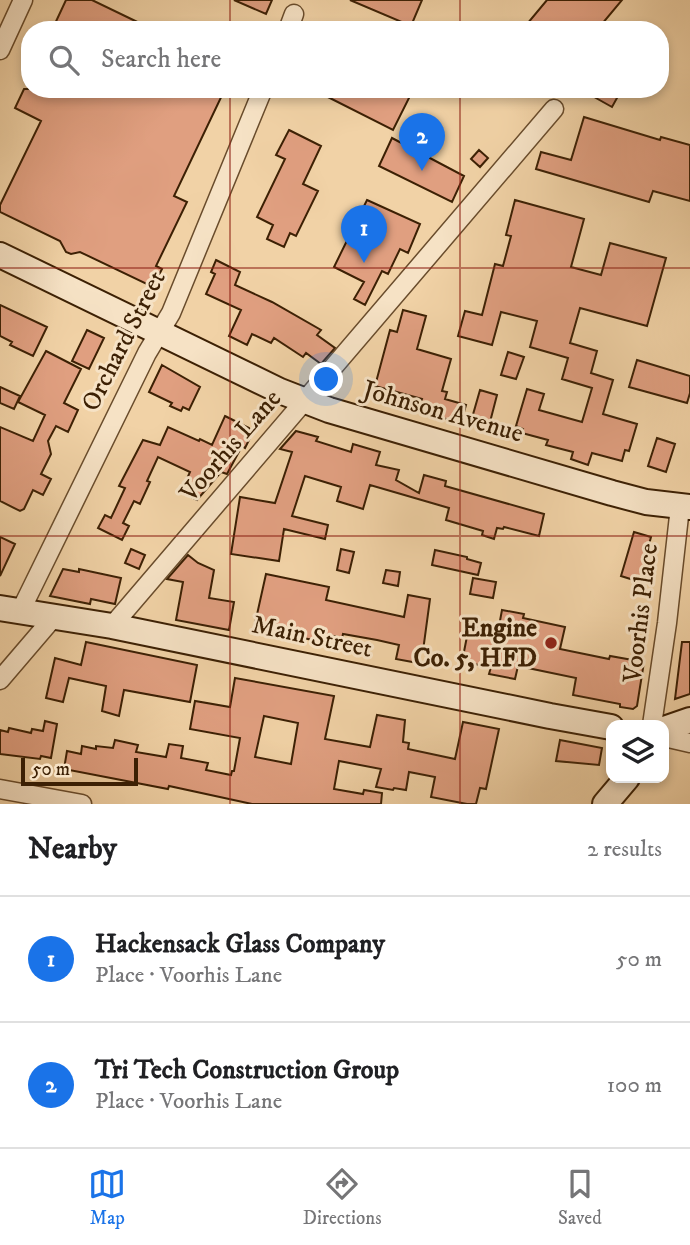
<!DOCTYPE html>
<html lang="en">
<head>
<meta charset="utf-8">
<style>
  :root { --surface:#fff; --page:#f2f2f2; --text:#202124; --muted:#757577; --line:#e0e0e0; --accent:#1a73e8 }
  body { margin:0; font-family:"IM FELL DW Pica",serif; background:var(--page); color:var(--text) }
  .controls { position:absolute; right:21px; bottom:21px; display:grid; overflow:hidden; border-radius:14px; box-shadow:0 4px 10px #0003 }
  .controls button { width:63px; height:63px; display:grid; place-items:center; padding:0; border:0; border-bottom:2px solid var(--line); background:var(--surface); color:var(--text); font:35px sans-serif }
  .scale { position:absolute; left:21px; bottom:18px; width:117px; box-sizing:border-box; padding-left:7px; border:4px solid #3c2004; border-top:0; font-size:19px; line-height:24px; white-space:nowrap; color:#3c2004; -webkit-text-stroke:5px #f6e2c5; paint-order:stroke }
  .you { position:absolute; left:327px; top:380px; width:24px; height:24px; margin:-18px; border:5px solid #fff; border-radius:50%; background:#1a73e8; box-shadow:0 0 0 10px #1a73e833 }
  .badge { display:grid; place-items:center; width:46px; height:46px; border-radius:50%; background:var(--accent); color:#fff; font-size:23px; font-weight:700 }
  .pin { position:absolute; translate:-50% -58px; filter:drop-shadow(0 2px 4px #0008) }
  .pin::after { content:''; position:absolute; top:37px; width:24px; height:21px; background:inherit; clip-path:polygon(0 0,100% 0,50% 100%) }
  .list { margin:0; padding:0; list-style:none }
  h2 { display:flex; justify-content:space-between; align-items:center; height:91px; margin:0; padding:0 28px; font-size:30px }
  h2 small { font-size:23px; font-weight:400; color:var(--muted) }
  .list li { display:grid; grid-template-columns:46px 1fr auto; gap:21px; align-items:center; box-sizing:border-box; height:126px; padding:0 28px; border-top:2px solid var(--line) }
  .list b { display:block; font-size:26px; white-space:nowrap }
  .list p { margin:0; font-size:23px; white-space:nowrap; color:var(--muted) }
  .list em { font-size:23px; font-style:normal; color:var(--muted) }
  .icon { flex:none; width:38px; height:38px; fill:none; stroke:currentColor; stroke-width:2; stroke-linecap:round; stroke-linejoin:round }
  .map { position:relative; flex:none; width:690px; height:804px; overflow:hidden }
  .search { position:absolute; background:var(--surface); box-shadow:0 4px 10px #0003; left:21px; right:21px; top:21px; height:77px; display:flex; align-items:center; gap:18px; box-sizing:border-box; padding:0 24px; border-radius:28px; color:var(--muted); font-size:26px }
  .sheet { height:343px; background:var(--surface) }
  nav { display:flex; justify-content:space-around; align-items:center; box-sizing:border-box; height:98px; border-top:2px solid var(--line); background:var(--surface); font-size:19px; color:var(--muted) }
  nav a { display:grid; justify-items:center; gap:4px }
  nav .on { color:var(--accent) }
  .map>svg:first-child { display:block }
  .building { fill:#e09f80; stroke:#3c2004; stroke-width:2; fill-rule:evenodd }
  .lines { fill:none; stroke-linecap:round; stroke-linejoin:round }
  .street-casing { stroke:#694c2c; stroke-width:21 }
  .secondary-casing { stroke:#3c2004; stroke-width:28 }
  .street { stroke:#f6e2c5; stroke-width:18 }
  .secondary { stroke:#f6e2c5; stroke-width:24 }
  .grid { fill:none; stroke:#8f2418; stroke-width:2; stroke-opacity:0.55 }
  .poi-dot { fill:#8f2418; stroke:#f6e2c5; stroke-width:2.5 }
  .labels { text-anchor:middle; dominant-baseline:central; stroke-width:6; stroke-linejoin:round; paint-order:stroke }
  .street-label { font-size:26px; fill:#3c2004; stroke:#f6e2c5 }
  .poi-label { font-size:26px; font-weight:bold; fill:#3c2004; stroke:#f6e2c5; text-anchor:end }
</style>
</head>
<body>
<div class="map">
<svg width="690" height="804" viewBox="0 0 690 804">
  <rect width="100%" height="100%" fill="#f1d2a6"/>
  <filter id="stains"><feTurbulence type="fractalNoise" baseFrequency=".00286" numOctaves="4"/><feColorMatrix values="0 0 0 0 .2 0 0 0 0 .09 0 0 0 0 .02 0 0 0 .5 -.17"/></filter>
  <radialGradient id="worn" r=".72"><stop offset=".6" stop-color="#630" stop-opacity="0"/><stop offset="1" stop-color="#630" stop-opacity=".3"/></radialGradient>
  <path class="building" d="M66,0H92L154,30H52Z
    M234,0H272L266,14Z
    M350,0H422L411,26Z
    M547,0H622L597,30H522Z
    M24,89H225L174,196L187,202L156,266L162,269L153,287L80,252L71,254L66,252L60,241L0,212V205L41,121L15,108Z
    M312,89H402L411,94L393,130Z
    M580,89H622L612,107Z
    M584,117L660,140L661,137L690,145V201L653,191L649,202L536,169L541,152L571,160Z
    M289,130L321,146L303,184L318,191L296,236L290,233L284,247L267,239L273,225L257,217L285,159L276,155Z
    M392,138L464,176L452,202L379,166Z
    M479,150L488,158L480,167L471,159Z
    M367,200L420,224L408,253L400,249L388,274L382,271L365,305L354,299L364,282L334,267Z
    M515,200L584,219L571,267L601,275L610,243L666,258L647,326L580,308L570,343L597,351L591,373L613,380L603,414L637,424L629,451L625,450L622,461L592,453L588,465L571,459L573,452L546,445L548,440L522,433L523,429L516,426L527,389L544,394L539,410L582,422L592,388L562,379L568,358L530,347L537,321L501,312L492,345L458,336L465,311L482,315L495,264L503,266L511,236L506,235Z
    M216,260L240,272L235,285L272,302L321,330L317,335L335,348L321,364L306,353L303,357L274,338L271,343L252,334L247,345L229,336L241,310L206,294L215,274L211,272Z
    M0,305L47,327L33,356L10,345L12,342L0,336Z
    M403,310L426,316L417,349L451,359L442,391L447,392L445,399L466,405L461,423L435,416L438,407L421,402L422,399L375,386L390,330L397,332Z
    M87,330L104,338L89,369L72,361Z
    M46,351L81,369L64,403L78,410L68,432L56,426L48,441L51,454L41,474L51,479L43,495L33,490L24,509L20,511L0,501V427L33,441L45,415L18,402Z
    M508,352L524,357L516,379L501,375Z
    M637,360L690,376V393L687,403L629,387Z
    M162,365L200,387L189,410L183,407L181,411L170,406L172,403L149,392Z
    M0,387L20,396L14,409L0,403Z
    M480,390L497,395L490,422L472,418Z
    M225,416L249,428L252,434L245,448L242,446L227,474L221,472L197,500L181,492L190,472L158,457L147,481L150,482L140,504L134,501L123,523L129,526L122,540L98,528L105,515L111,518L125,488L119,486L143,440L160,445L168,427L199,441L200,439L212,445Z
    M296,431L318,437L316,441L351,452L353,444L380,452L376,465L399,470L396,480L419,493L424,475L446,481L445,486L544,514L539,536L504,527L503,529L497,528L494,539L482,535L483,531L446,520L449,508L370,485L363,509L337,501L341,487L305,476L292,516L328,525L325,539L284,529L279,561L231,554L240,497L275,503L292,452L280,449Z
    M657,438L675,444L666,472L648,466Z
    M634,532L651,537L646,556L649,557L640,582L621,576Z
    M0,537L15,544L0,576Z
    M131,549L145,555L139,569L125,563Z
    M341,549L354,552L349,573L337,570Z
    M435,550L467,557V559L481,563L478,575L432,565Z
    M188,555L198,563L214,570L209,598L234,602L229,630L176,620L183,582L167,579Z
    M63,569L79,572V569L121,578L115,604L91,599L90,604L50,596Z
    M386,570L400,572L398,586L383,583Z
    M266,574L329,587L326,600L404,617L408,595L430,599L423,651H420L418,663L396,659L399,645L377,640L343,634L342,638L320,633L318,641L254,628Z
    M473,578L496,582L493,598L470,594Z
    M502,610L524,614L523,618L565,627L560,649L609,659L610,656L644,662L637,706L633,709L620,707V704L573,695L576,678L518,666L515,679L489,674L491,667L462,662L470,621L499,626Z
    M86,642L197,665L190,702L124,690L119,716L102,711L106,686L69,678L63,702L46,698L55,658L81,665Z
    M682,642H690V694L675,699Z
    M235,678L334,696L325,739L370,747L377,715L405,720L403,742L409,743L408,749L455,759L463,722L499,729L486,789L480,788L476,804H467L431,797L435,777L409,772L406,790L394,788L393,790L376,787L381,769L339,761L334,789L363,794L364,790L382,793L381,804H252L169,786L168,789L64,769L67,751L81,754L82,746L96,749V746L113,748L115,740L138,745L136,752L166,757L169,744L183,746L181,758L208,763L206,770L231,775L232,771H234L240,738L190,729L195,701L230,707ZM264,716L298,723L291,764L255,757Z
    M45,721L57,724L51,758L41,756L40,759L0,754V730L8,732L9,728L31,733L32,729L43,731Z
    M560,740L602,748L599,765L556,761Z"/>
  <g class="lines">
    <g class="street-casing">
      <path id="street" d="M288,30L294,14
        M0,50L23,0
        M20,612L147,353L171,313L263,89
        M112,626L554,109
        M0,680L53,618
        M652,725L667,623L680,507
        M664,737L690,743
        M0,789L82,804"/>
    </g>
    <g class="secondary-casing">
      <path id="secondary" d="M0,255L280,391L329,410L612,493L646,502L690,507
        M0,608L112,626L550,716L611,727
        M664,729L690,720
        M605,804L627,778"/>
    </g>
    <use href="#street" class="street"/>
    <use href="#secondary" class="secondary"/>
  </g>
  <path class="grid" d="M230,0V30M460,0V30M230,89V804M460,89V804M0,268H690M0,536H690"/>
  <circle class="poi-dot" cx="551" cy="643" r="7"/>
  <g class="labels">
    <g class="street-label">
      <text transform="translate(124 341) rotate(-63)">Orchard Street</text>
      <text transform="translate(443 412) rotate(16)">Johnson Avenue</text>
      <text transform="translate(231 446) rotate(-49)">Voorhis Lane</text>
      <text transform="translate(641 613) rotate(-83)">Voorhis Place</text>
      <text transform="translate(312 637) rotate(12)">Main Street</text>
    </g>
    <g class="poi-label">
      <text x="537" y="628">Engine<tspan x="537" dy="30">Co. 5, HFD</tspan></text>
    </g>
  </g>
  <rect width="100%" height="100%" filter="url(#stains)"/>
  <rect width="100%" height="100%" fill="url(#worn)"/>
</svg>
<div class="controls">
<button><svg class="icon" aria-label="layers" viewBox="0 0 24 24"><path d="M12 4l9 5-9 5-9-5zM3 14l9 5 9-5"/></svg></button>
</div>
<div class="scale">50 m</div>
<div class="you"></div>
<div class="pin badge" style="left:364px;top:263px">1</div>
<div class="pin badge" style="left:422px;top:171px">2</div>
<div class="search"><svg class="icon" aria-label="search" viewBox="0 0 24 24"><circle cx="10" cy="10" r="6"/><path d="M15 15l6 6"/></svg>Search here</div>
</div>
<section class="sheet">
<h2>Nearby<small>2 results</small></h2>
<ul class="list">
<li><span class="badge">1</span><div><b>Hackensack Glass Company</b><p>Place · Voorhis Lane</p></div><em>50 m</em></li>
<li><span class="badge">2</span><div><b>Tri Tech Construction Group</b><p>Place · Voorhis Lane</p></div><em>100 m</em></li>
</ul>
</section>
<nav>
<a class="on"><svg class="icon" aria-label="map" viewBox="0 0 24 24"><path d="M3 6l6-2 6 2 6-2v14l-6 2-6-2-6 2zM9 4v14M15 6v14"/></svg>Map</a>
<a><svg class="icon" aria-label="directions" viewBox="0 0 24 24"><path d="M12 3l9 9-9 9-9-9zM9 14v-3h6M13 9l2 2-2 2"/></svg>Directions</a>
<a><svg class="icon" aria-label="saved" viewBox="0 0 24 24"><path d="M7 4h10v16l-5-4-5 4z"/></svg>Saved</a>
</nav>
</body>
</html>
